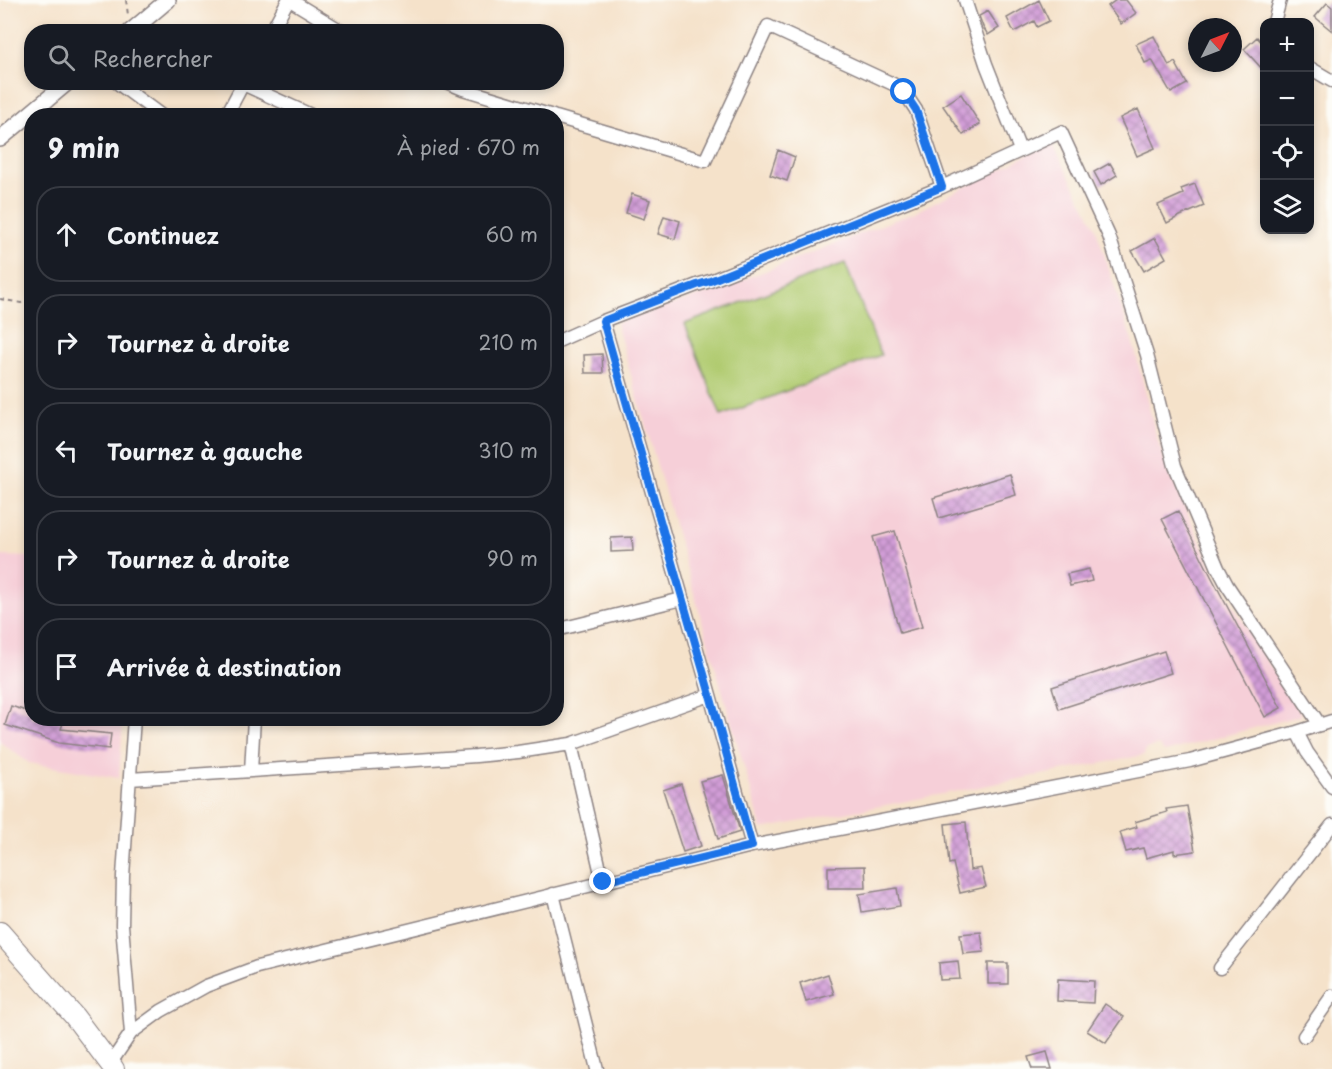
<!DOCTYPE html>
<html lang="fr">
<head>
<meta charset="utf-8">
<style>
  :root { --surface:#171b24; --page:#20242c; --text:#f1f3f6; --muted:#9ea1a6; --line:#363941 }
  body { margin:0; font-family:"Playpen Sans",sans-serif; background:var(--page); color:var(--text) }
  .controls { position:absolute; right:18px; top:18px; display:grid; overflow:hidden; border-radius:12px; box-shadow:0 3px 9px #0003 }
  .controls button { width:54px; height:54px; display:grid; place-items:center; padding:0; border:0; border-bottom:2px solid var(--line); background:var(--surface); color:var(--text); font:30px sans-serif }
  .compass { position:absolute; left:1188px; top:18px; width:54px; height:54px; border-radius:50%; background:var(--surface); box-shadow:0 3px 9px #0003; rotate:48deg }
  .stop { position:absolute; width:18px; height:18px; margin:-14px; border:4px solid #1a73e8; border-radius:50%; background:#fff }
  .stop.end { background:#1a73e8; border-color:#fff; box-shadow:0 2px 6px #0008 }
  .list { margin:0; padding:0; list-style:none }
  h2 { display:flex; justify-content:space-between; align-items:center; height:78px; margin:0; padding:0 24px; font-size:26px }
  h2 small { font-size:20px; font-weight:400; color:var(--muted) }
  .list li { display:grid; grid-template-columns:39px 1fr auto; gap:18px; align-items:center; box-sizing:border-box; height:96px; margin:0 12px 12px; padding:0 12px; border:2px solid var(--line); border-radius:24px }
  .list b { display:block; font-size:22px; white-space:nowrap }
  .list em { font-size:20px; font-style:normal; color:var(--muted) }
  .icon { flex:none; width:33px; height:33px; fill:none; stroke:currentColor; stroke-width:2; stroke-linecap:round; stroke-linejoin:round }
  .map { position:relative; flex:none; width:1332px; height:1069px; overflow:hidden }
  .search { position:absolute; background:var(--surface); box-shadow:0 3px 9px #0003; left:24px; top:24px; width:540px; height:66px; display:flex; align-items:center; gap:15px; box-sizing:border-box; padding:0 21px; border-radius:24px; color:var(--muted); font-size:22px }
  .panel { position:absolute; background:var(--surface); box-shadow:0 3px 9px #0003; left:24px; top:108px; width:540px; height:618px; border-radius:24px }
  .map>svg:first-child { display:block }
  .built { fill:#f6cfd8 }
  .grass { fill:#b0cb70; stroke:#697656; stroke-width:1.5 }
  .building { fill:url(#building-cross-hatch) }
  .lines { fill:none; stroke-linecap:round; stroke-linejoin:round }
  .minor-casing { stroke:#8c8282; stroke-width:15 }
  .tertiary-casing { stroke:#8c8282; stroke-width:18 }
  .primary-casing { stroke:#8c8282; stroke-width:22 }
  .path { stroke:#8c8282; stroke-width:2; stroke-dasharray:4.5 4.5; stroke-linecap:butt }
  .minor { stroke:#fff; stroke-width:12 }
  .tertiary { stroke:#fff; stroke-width:15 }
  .primary { stroke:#fff; stroke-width:20 }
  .route { stroke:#1a73e8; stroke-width:8 }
</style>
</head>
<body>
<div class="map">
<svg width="1332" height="1069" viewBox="0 0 1332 1069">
  <defs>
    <pattern id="building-cross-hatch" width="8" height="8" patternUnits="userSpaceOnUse" patternTransform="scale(1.5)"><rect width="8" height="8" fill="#d29dd7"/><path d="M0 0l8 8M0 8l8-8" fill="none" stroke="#aa80b0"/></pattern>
  </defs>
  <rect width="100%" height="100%" fill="#fdfcf7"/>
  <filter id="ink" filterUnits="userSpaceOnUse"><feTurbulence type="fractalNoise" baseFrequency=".0167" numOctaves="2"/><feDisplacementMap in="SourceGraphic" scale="12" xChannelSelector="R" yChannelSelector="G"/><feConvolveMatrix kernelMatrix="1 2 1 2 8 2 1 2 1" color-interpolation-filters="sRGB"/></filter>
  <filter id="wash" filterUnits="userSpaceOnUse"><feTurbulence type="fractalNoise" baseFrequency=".008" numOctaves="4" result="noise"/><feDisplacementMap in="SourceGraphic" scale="24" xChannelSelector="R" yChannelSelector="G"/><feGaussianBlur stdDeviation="1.35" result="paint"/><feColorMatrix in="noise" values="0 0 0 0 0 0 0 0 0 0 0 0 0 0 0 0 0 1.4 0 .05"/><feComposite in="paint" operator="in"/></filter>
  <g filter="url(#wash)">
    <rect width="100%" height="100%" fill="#f5e2ca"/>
    <path class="built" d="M1052,143L1095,226L1135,350L1156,436L1165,462L1216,577L1265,658L1302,715L1164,752L1158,745L1146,749L1144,755L762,829L616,323L717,290L915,212Z
      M0,556L31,557L32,718L123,719L119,778L29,763L0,742Z"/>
    <path class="grass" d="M845,263L881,355L721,416L685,324Z"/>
    <g id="blocks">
      <path class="building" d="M1039,0L1049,21L1037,27L1034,21L1014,32L1007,18Z
        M1116,0H1126L1136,13L1121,24L1108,6Z
        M1327,3L1332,7V31L1315,17Z
        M988,11L999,28L988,35L983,27L979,16Z
        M1154,36L1169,66L1175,62L1187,84L1171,93L1152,60L1145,63L1136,44Z
        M1257,37L1264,45V71L1244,49Z
        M961,94L980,124L963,135L943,106Z
        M1138,109L1155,148L1137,156L1120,118Z
        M778,150L795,157L787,181L770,175Z
        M1110,163L1117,175L1101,185L1094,172Z
        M1195,184L1204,206L1180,216L1167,223L1158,205L1183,194L1181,189Z
        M632,194L650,200L644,219L626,213Z
        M664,216L680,221L675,239L658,234Z
        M1155,238L1166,258L1144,271L1132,251Z
        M602,354L603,373H585L584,355Z
        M1010,474L1016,495L939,518L933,498Z
        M1178,511L1211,576L1281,708L1265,717L1162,519Z
        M895,531L922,627L900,633L873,537Z
        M632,537L633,551L611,552V538Z
        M1089,569L1092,581L1070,586L1067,574Z
        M1164,651L1171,673L1059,709L1052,687Z
        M11,706L32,713V718H49L63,723L61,729L111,734L109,749L59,743L5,725Z
        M723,775L740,832L718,839L700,781Z
        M681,784L701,846L683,852L663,790Z
        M1187,806L1195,851L1174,854V850L1146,858L1143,848L1126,852L1120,832L1137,827L1135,822L1167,812L1166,809Z
        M966,822L970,870L981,868L986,887L960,893L953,863L949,864L945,824Z
        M865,866L866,888H828V867Z
        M897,888L900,906L862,912L859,894Z
        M981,932L984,952L963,954L960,934Z
        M958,961L960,979L940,980L939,963Z
        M988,963H1008V984H988Z
        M828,974L834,994L806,1002L800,983Z
        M1058,979L1094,981L1093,1003L1057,1001Z
        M1105,1004L1124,1017L1106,1043L1087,1031Z
        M1047,1052L1052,1069H1032L1028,1057Z"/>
    </g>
  </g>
  <g filter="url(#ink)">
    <use href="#blocks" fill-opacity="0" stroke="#8c8282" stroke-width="1.5"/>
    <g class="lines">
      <g class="minor-casing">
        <path id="minor" d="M290,0L343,32
          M965,0L986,64L1020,150
          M1274,22L1280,0
          M271,32L288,0
          M1310,68L1332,81
          M116,82L162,116
          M446,82L463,89L553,116
          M243,84L313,116
          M226,116L244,82
          M556,117L705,161L768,26L893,84L904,92L916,110L942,187
          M603,321L710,695L752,846
          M556,342L603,321L697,285L710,281L942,187L1061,132L1109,236L1147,355L1175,466L1218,568L1227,585L1320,725
          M556,630L682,599
          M1297,732L1307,752L1332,787
          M571,744L603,882
          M251,771L254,718
          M130,779L476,756L518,752L571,744L710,695
          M553,894L597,1069
          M1220,968L1332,825
          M131,1033L122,925L123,876L134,718
          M1304,1036L1332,996
          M110,1064L131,1033L161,1011L206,986L257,967L752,846L1190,761L1297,732L1332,721"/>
      </g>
      <g class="tertiary-casing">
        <path id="tertiary" d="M130,32L168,0
          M0,139L68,82"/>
      </g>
      <g class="primary-casing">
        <path id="primary" d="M0,932L74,1016L114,1069"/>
      </g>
      <path class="path" d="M126,0L128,15
        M0,299L21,303L32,301"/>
      <use href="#minor" class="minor"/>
      <use href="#tertiary" class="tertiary"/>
      <use href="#primary" class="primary"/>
    </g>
  </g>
  <g class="lines" filter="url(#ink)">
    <path class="route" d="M603,882L752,846L710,695L603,321L697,285L710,281L942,187L916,110L904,92"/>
  </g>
</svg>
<div class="controls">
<button>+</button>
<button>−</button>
<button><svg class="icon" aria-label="locate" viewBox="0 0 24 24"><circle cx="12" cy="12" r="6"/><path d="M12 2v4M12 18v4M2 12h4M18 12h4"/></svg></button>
<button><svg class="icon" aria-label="layers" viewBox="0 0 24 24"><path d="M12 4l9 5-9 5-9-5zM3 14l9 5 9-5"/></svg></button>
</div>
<svg class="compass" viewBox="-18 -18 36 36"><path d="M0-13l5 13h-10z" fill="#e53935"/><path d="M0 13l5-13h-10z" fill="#9ea1a6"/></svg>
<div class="stop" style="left:904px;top:92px"></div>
<div class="stop end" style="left:603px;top:882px"></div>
<div class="search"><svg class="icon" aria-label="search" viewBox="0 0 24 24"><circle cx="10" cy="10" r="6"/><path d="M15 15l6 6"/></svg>Rechercher</div>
<section class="panel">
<h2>9 min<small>À pied · 670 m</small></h2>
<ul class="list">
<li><svg class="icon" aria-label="ahead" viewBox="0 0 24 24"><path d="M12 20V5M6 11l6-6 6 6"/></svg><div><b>Continuez</b></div><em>60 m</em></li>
<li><svg class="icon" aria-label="right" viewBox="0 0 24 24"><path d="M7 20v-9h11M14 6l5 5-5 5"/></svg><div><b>Tournez à droite</b></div><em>210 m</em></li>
<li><svg class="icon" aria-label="left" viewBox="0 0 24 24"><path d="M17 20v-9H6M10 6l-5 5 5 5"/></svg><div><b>Tournez à gauche</b></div><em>310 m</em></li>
<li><svg class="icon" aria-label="right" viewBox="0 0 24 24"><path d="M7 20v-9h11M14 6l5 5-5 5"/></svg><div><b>Tournez à droite</b></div><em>90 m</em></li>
<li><svg class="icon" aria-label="arrive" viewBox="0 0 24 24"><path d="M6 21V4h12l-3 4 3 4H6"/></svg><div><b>Arrivée à destination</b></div></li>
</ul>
</section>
</div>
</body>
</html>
